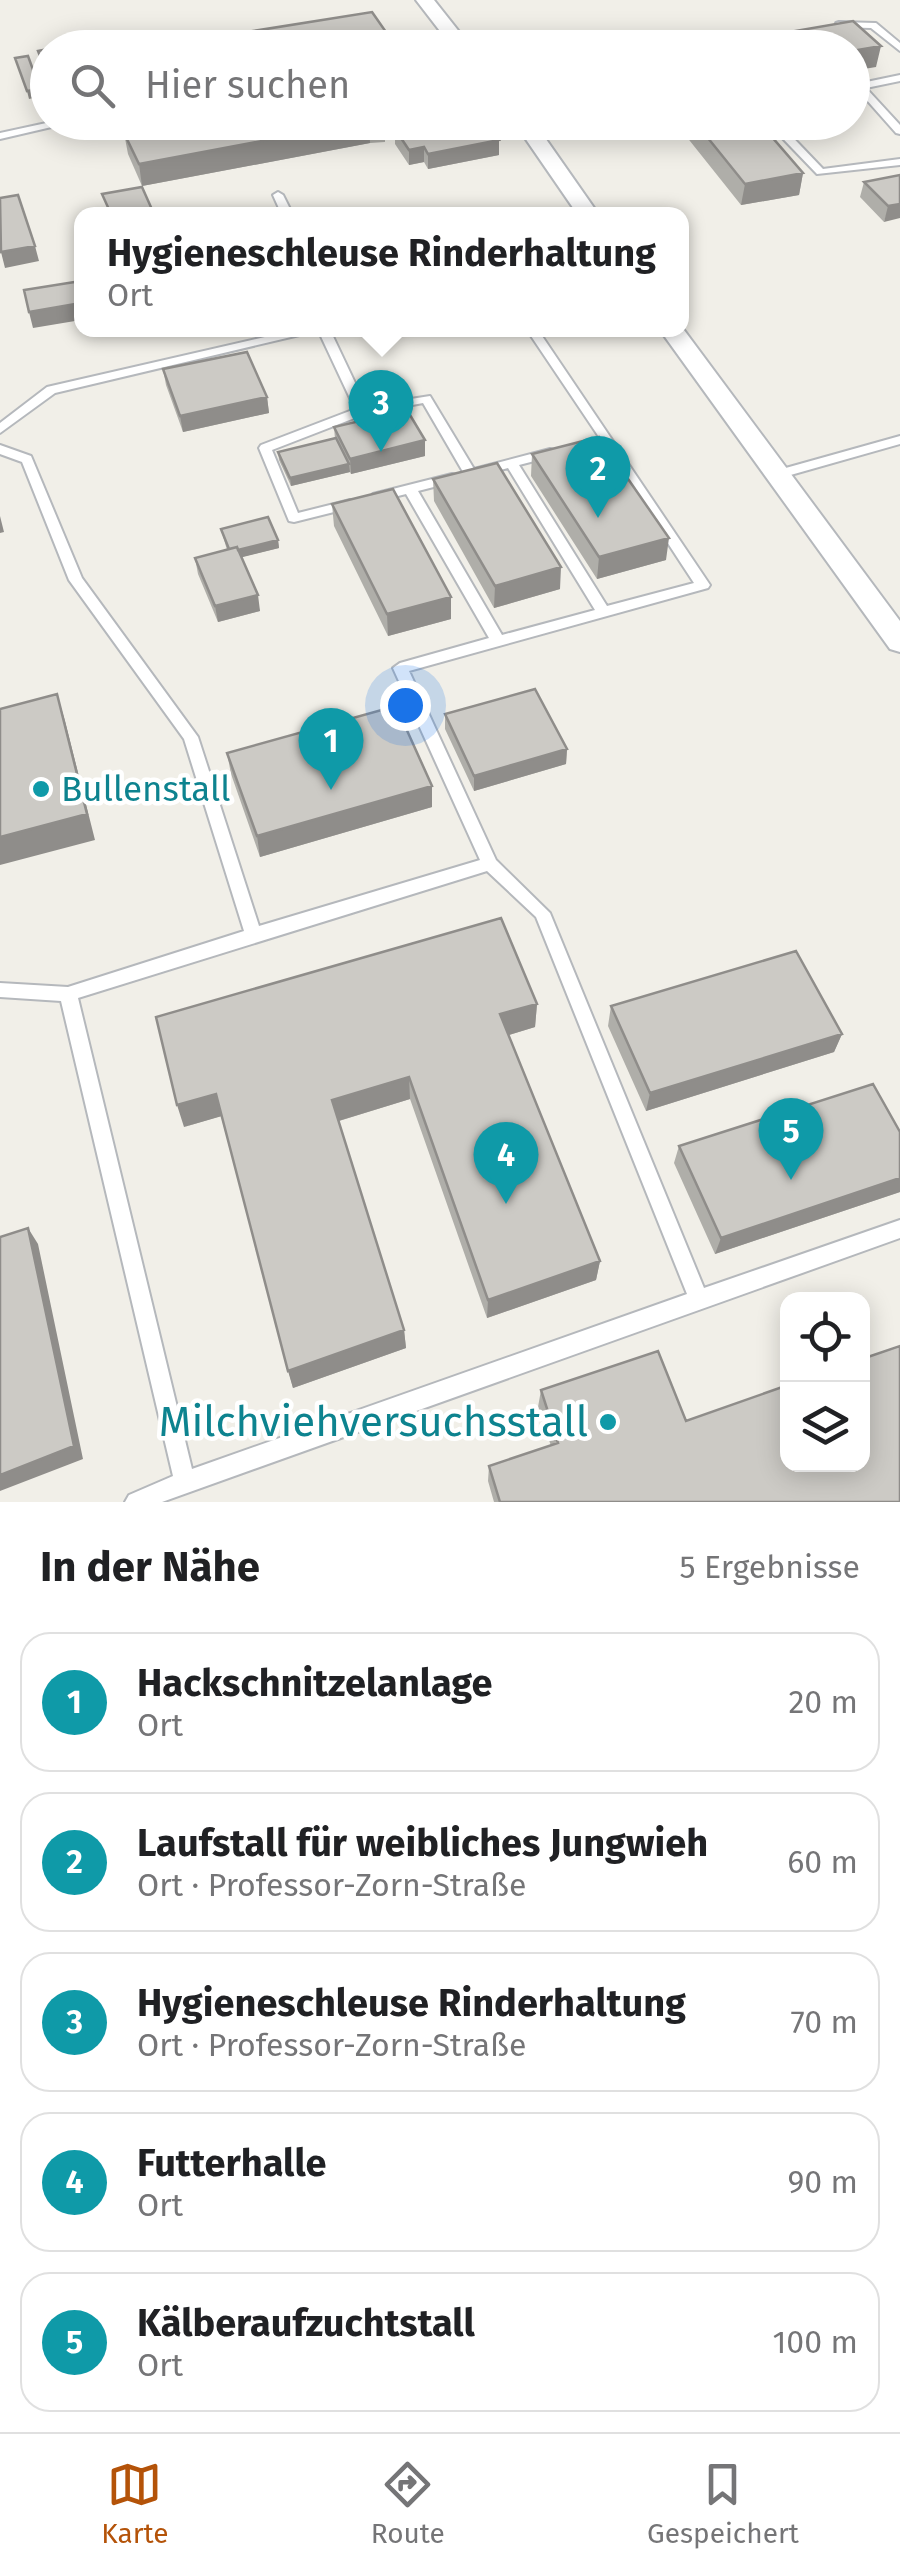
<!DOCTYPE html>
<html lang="de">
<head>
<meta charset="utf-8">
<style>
  :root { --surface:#fff; --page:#f2f2f2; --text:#202124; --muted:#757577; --line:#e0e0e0; --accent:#b45309 }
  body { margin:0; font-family:"Fira Sans",sans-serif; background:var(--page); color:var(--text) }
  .controls { position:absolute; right:30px; bottom:30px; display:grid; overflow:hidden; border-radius:20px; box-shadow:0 5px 25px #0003 }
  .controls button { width:90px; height:90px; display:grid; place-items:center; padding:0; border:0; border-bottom:2px solid var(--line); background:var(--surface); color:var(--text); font:50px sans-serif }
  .you { position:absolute; left:405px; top:705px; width:35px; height:35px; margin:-25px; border:8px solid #fff; border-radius:50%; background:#1a73e8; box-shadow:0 0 0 15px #1a73e833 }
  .badge { display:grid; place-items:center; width:65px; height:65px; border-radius:50%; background:var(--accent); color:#fff; font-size:32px; font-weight:700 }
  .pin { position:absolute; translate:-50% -82px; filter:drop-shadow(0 2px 5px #0008) }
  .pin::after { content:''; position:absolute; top:52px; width:35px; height:30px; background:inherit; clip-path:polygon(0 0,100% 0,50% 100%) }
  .popup { position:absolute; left:74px; top:207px; width:615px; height:130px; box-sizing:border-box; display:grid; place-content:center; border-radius:20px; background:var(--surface); filter:drop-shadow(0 2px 8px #0005); font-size:32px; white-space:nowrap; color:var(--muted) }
  .popup b { font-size:38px; color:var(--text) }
  .popup::after { content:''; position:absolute; left:50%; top:100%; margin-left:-20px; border:20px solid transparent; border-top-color:var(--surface) }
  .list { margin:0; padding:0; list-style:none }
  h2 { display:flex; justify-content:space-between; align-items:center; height:130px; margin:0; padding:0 40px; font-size:42px }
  h2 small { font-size:32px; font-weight:400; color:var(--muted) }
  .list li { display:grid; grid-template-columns:65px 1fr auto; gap:30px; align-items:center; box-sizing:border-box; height:140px; margin:0 20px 20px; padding:0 20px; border:2px solid var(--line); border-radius:30px }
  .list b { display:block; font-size:38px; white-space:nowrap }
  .list p { margin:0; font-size:32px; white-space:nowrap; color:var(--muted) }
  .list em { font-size:32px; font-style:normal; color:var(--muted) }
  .icon { flex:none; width:55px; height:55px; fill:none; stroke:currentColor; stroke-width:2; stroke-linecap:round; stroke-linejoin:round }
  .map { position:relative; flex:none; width:900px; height:1502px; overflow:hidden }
  .search { position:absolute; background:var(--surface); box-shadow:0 5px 25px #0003; left:30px; right:30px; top:30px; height:110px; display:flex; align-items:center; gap:25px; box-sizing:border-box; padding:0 35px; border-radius:55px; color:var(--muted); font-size:38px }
  .sheet { height:930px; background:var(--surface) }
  nav { display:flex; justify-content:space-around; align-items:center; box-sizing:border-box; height:140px; border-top:2px solid var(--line); background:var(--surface); font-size:28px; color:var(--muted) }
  nav a { display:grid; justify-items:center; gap:5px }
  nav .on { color:var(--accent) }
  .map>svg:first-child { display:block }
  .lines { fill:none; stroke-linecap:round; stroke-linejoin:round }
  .lane-casing { stroke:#b5b8bc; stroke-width:4 }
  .street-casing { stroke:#b5b8bc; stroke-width:4 }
  .lane { fill:#fff; fill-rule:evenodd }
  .street { fill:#fff; fill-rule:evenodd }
  .wall { fill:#afaea9 }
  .shaded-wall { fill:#8f8d8a }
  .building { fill:#cccac5; stroke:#8f8d8a; stroke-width:2.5 }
  .culture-dot { fill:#0f9aa8; stroke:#fff; stroke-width:4 }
  .labels { text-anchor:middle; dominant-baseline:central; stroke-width:9; stroke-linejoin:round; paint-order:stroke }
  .culture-label { font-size:35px; fill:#0d838f; stroke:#fff; text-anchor:start }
  .near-culture-label { font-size:42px; fill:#0d838f; stroke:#fff; text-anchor:end }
</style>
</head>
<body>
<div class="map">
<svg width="900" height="1502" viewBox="0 0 900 1502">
  <rect width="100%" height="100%" fill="#f1efe8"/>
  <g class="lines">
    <g class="lane-casing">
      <path id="lane" d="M839,22L876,23L900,43V51L871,28L836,27V23Z
        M900,75V81L866,88L900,125V134L896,133L857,89H852V85Z
        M51,122H73L0,139V133Z
        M767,122H778L823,169L900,159V165L817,174Z
        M278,192L283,195L293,215H282L273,195Z
        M295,330H314L308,333L55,393L0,433V423L47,387Z
        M318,330H330L366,406L430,396L474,469L550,449L554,450V456L519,465L607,606L694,583L603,444L597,446L591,442L599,437L527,330H538L708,582L710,585L708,588L409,671L496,860L550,913L704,1288L900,1220V1238L162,1502H125L129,1495L173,1476L61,1001L0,997V983L68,987L244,931L184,739L69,580L22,462L0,454V445L31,456L82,578L198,737L259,926L480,860L393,668L400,663L489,638L406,494L378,501L373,500L372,497L373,494L452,474L457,475V481L418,491L502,635L595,610L508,468L471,478L466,477L423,403L365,414L272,450L298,513L350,500L356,504L350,508L294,522L289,521L259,448L261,445L355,409ZM487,871L536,917L687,1294L192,1469L78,998Z
        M900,436V444L780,478L774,474L775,471Z"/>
    </g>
    <g class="street-casing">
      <path id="street" d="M416,0H434L472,48H453Z
        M514,122H534L599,215H578Z
        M681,326L900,621V652L890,649L660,330Z"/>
    </g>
    <use href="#lane" class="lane"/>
    <use href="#street" class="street"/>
  </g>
  <path class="wall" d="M48,49V83L41,66L38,51Z
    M182,122H385V142L370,143L142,186L128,154L124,133Z
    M678,122H759L803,173L799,195L741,205L678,126Z
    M395,129L499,140V155L428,169L424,162L409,165L395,144Z
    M900,175L884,222L860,197L864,182Z
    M163,369L267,397L269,413L183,432L166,385Z
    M334,427L425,440V456L351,474L350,472L291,486L279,460L278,452L335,439Z
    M532,454L666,560L597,579L531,476Z
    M433,479L560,589L494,608L434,501Z
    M332,504L451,597V619L388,636L334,526Z
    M221,529L278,540L279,548L241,557L260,611L218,622L198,574L195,558L227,550Z
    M445,714L567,749L566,764L474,791L445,729Z
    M227,753L432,786V807L260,857L231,774Z
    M537,1004L535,1027L509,1035L600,1261L596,1280L487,1318L410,1099L339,1121L404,1330L406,1348L293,1388L221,1116L184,1127Z
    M611,1006L842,1034L834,1052L646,1111L608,1026Z
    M900,1132V1192L715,1254L674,1163L679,1146Z
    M541,1390L686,1421L900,1502H494L488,1481L489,1466L551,1446L538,1407Z"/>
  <path class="shaded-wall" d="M386,32L387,40L340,48H293Z
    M881,46L876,67L852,71V51Z
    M40,89L42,96L29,99L27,91Z
    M363,122H369L370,143L142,186L139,164Z
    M499,140V155L428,169V154Z
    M424,147V162L409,165V150Z
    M803,173L799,195L741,205L745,184Z
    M900,204V218L884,222L888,206Z
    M35,246L39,261L5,268L1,252Z
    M81,303V320L33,328L29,312Z
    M267,397L269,413L183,432L180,416Z
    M425,440V456L351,474L350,459Z
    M349,464L350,472L291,486L290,478Z
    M0,516L4,532L0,533Z
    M669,538L666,560L597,579L599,557Z
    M278,540L279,548L231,560L230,552Z
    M561,567L560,589L494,608L495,586Z
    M258,595L260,611L218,622L215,606Z
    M451,597V619L388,636L387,614Z
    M57,694L65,721L95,840L0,865V837Z
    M567,749L566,764L474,791V776Z
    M432,786V807L260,857L257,836Z
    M537,1004L535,1027L499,1038L500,1014Z
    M842,1034L834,1052L646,1111L650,1093Z
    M409,1077L410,1099L335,1122L332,1100Z
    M216,1094L222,1116L184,1127L177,1105Z
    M900,1178V1192L715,1254L721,1238Z
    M28,1228L38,1244L83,1459L0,1491V1475Z
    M600,1261L596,1280L487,1318L488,1300Z
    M404,1330L406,1348L293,1388L288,1371Z"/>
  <path class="building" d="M372,12L386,32L293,48H201L197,40Z
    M853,21L881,46L852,51V48H696Z
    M80,44L82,48H59Z
    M48,49V76L38,51Z
    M28,56L40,89L27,91L15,58Z
    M182,122H363L139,164L124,133Z
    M429,122H486L499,140L428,154L424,147L409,150L395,129Z
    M695,122H759L803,173L745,184Z
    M900,175V204L888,206L864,182Z
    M142,187L154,214H111L102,194Z
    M18,195L35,246L1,252L0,198Z
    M81,281V303L29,312L24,290Z
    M247,352L267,397L180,416L163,369Z
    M407,410L425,440L350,459L334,427Z
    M599,437L669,538L599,557L532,454Z
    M336,438L349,464L290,478L278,452Z
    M497,463L561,567L495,586L433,479Z
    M393,489L451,597L387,614L332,504Z
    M268,517L278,540L238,550L237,547L229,549L221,529Z
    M237,547L258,595L215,606L195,558Z
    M535,689L567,749L474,776L445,714Z
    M57,694L87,814L0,837V709Z
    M396,706L432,786L257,836L227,753Z
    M501,918L537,1004L500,1014L600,1261L488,1300L409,1077L332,1100L404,1330L288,1371L216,1094L177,1105L156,1017Z
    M796,951L842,1034L650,1093L611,1006Z
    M873,1084L900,1132V1178L721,1238L679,1146Z
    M28,1228L74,1446L0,1475V1237Z
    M900,1346V1502H500L489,1466L558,1443L541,1390L658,1351L686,1421L788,1385V1464H862V1359Z"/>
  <g class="culture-dot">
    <circle cx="41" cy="789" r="10"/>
    <circle cx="608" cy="1422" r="10"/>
  </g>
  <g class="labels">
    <g class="culture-label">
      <text x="61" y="789">Bullenstall</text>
    </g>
    <g class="near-culture-label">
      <text x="588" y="1422">Milchviehversuchsstall</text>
    </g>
  </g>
</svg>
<div class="controls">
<button><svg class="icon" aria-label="locate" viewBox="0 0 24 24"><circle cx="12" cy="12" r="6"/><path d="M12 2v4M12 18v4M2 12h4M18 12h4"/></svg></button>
<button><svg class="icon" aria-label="layers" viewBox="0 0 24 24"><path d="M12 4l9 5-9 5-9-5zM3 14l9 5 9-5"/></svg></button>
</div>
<div class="you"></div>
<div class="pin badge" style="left:331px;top:790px;background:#0f9aa8">1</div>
<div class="pin badge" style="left:598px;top:518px;background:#0f9aa8">2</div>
<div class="pin badge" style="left:381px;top:452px;background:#0f9aa8">3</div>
<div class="popup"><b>Hygieneschleuse Rinderhaltung</b>Ort</div>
<div class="pin badge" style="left:506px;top:1204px;background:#0f9aa8">4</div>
<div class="pin badge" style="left:791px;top:1180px;background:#0f9aa8">5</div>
<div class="search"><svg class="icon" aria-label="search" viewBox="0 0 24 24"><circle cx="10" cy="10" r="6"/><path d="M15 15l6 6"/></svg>Hier suchen</div>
</div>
<section class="sheet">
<h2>In der Nähe<small>5 Ergebnisse</small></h2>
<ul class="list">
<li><span class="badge" style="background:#0f9aa8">1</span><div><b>Hackschnitzelanlage</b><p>Ort</p></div><em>20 m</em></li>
<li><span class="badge" style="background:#0f9aa8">2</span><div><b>Laufstall für weibliches Jungwieh</b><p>Ort · Professor-Zorn-Straße</p></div><em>60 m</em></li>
<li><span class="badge" style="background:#0f9aa8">3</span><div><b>Hygieneschleuse Rinderhaltung</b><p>Ort · Professor-Zorn-Straße</p></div><em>70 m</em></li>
<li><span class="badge" style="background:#0f9aa8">4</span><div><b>Futterhalle</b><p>Ort</p></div><em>90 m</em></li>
<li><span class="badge" style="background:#0f9aa8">5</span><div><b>Kälberaufzuchtstall</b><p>Ort</p></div><em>100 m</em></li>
</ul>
</section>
<nav>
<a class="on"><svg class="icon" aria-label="map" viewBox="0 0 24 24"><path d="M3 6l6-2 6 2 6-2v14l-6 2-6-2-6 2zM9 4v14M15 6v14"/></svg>Karte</a>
<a><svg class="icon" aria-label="directions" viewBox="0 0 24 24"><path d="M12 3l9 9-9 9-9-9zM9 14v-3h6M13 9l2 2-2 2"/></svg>Route</a>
<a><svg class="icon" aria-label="saved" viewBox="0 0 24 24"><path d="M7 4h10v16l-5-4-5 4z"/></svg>Gespeichert</a>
</nav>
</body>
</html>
